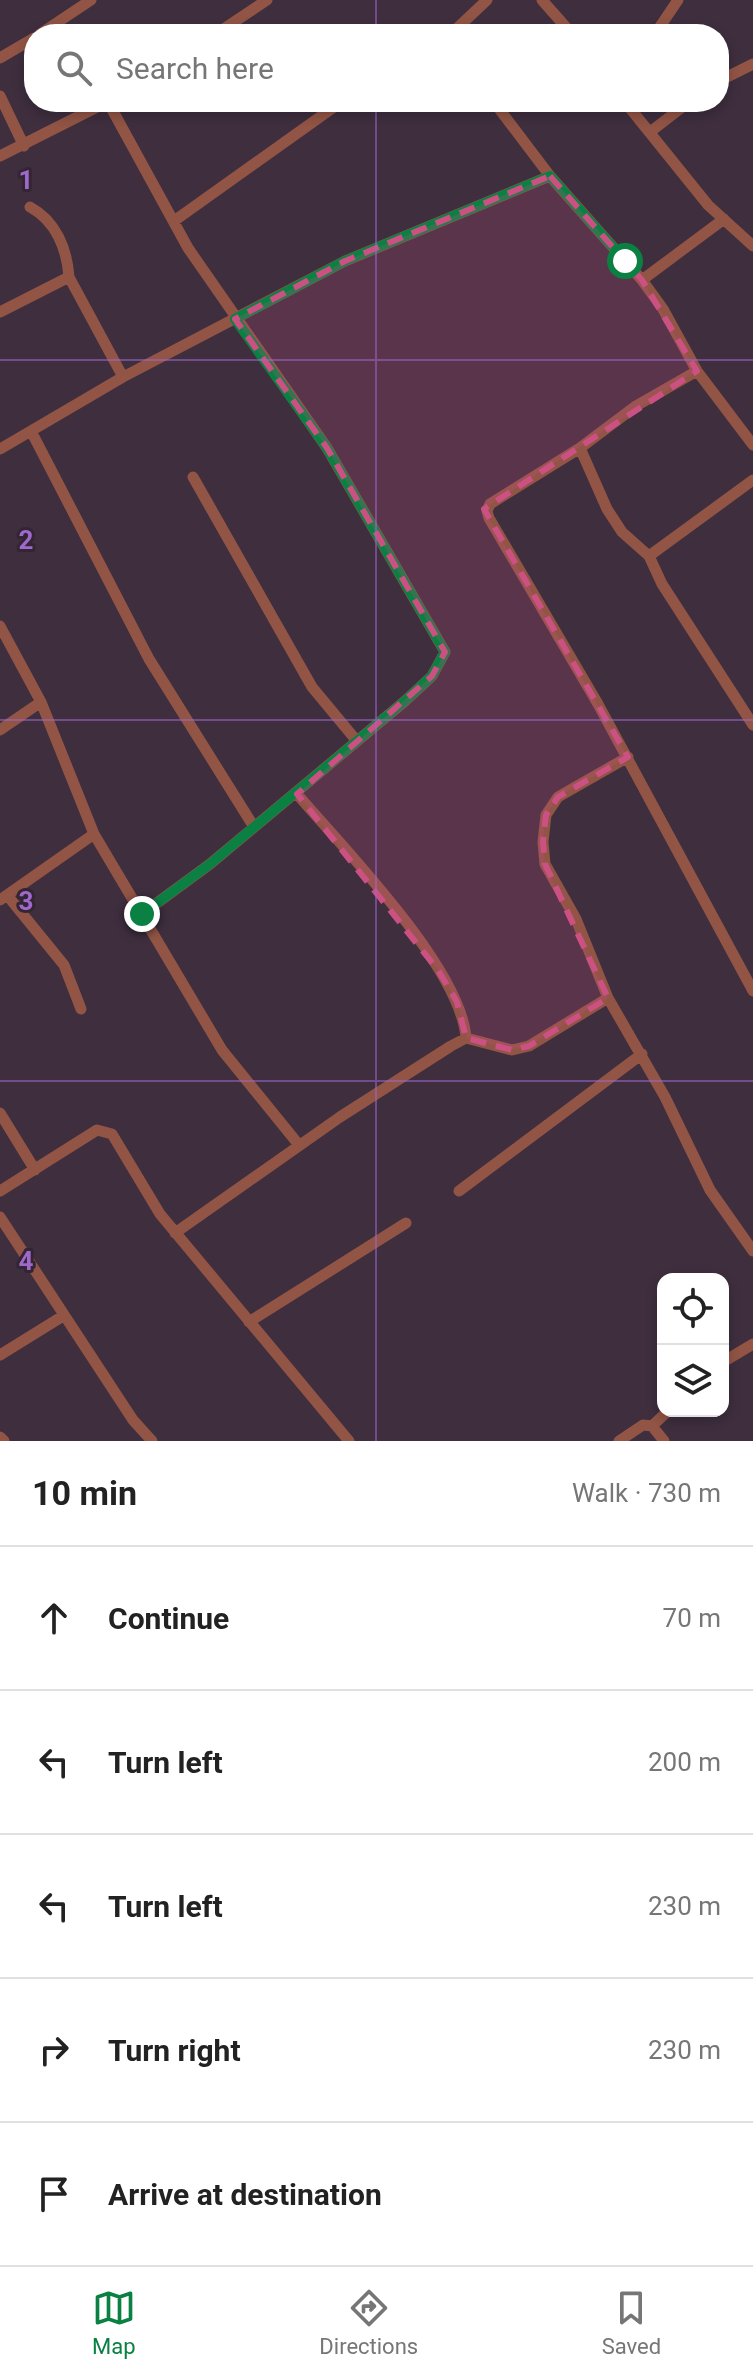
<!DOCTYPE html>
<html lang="en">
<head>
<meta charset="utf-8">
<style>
  :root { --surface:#fff; --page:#f2f2f2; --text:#222; --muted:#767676; --line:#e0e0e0; --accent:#0b8043 }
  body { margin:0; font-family:Roboto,sans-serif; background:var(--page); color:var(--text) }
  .controls { position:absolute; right:24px; bottom:24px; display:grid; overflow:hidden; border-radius:16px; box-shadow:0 4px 12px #0003 }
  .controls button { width:72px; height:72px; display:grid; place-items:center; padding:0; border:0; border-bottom:2px solid var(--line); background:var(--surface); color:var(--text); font:40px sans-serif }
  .stop { position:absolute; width:24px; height:24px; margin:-18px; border:6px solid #0b8043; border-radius:50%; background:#fff }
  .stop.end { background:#0b8043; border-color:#fff; box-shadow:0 2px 8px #0008 }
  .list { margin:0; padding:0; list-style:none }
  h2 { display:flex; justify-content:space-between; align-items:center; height:104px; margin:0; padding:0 32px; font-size:34px }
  h2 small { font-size:26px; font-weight:400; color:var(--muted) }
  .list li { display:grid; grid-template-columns:52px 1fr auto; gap:24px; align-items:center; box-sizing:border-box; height:144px; padding:0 32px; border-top:2px solid var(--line) }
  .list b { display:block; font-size:30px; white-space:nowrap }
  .list em { font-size:26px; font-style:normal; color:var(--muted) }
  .icon { flex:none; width:44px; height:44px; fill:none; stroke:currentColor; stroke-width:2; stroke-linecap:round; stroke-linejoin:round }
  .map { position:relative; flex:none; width:753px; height:1441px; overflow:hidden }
  .search { position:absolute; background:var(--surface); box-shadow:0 4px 12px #0003; left:24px; right:24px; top:24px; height:88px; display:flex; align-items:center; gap:20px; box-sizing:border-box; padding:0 28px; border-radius:32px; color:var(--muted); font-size:30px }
  .sheet { height:824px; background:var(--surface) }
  nav { display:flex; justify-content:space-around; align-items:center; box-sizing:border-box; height:112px; border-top:2px solid var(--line); background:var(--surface); font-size:22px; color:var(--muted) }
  nav a { display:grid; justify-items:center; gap:4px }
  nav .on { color:var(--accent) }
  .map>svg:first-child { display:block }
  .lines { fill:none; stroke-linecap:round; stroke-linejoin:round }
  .street { stroke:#915445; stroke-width:11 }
  .route { stroke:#0b8043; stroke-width:10 }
  .marked { fill:#cb5183; fill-opacity:0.2; stroke:#cb5183; stroke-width:6; stroke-dasharray:16 10; stroke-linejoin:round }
  .grid { fill:none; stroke:#9f68cb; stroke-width:2; stroke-opacity:0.55 }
  .grid-label { font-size:26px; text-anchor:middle; font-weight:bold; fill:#9f68cb; stroke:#332534; stroke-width:6; stroke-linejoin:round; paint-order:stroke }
</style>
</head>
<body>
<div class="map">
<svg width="753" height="1441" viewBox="0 0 753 1441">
  <rect width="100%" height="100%" fill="#3e2e3e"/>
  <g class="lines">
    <path class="street" d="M542,0L572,34
      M40,34L91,0
      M216,34L267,0
      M451,34L487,0
      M655,34L678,0
      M0,58L34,38
      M719,81L753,64
      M0,96L24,146
      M108,102L188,248L327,448L445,652L432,676L405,701L210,864L142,914
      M494,102L550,176L642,280L663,309L697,371L753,445
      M625,102L708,205L753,246
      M650,132L689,102
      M0,156L107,102
      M30,207C56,221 67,249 69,277L123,377
      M174,221L341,102
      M642,280L724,219
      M0,312L69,277
      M31,431L149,659L254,827
      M580,448L636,406L697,371
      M0,449L123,377L345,261L550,176
      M193,477L312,687L356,740
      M649,556L753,480
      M0,626L41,702L94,834L222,1050L299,1145
      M753,725L662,584L649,556L622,532L607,509L580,448L490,504L487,511L489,518L598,704L753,991
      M0,730L41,702
      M628,757L558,797L546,815L543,842L545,864L576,919L608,998L665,1097L710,1190L753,1251
      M297,794C344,849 461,968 466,1038
      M7,895L64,965L81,1009
      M0,900L94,834
      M0,1113L35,1170
      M0,1191L97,1130L112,1134L160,1214L349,1441
      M459,1191L642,1054
      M0,1217L133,1420L152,1441
      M175,1233L340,1117L451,1046L466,1038L512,1050L529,1046L608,998
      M249,1322L406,1223
      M0,1355L63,1316
      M723,1362L753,1344
      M652,1426L664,1441
      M0,1437L4,1441
      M619,1441L643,1425L652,1426L668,1411"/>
  </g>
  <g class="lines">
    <path class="route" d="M142,914L210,864L405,701L432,676L445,652L327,448L235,319L345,261L550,176L625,261"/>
  </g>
  <path class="marked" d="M550,176L642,280L697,371L484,509L628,757L558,797L546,815L543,842L545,864L608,998L529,1046L512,1050L466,1038L457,1002L438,970L297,794L432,676L445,652L327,448L235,319L345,261Z"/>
  <path class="grid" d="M376,0V34M376,102V1441M0,360H753M0,720H753M0,1081H753"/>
  <g class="grid-label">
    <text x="26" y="189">1</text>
    <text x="26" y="549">2</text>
    <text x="26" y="910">3</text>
    <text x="26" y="1270">4</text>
  </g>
</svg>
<div class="controls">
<button><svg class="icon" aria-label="locate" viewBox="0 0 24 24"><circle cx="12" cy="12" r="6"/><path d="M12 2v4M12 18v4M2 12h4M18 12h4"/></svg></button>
<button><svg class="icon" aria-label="layers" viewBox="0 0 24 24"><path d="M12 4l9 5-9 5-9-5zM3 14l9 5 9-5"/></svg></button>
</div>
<div class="stop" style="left:625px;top:261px"></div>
<div class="stop end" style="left:142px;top:914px"></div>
<div class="search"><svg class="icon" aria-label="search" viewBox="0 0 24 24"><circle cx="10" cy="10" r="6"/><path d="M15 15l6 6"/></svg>Search here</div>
</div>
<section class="sheet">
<h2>10 min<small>Walk · 730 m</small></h2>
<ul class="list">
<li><svg class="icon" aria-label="ahead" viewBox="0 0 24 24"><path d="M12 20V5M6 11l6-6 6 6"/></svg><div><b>Continue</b></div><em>70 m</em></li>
<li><svg class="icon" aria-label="left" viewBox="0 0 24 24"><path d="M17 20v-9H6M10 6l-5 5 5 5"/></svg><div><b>Turn left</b></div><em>200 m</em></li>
<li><svg class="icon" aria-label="left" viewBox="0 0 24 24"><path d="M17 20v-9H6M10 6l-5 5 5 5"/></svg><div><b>Turn left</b></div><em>230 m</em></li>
<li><svg class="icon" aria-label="right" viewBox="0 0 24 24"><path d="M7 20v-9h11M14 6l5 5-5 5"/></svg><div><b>Turn right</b></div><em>230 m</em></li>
<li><svg class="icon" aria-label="arrive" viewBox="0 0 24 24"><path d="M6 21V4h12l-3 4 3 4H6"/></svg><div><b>Arrive at destination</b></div></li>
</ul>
</section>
<nav>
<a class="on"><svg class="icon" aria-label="map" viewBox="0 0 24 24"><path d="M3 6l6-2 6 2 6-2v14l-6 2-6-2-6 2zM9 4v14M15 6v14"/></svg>Map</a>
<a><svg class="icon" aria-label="directions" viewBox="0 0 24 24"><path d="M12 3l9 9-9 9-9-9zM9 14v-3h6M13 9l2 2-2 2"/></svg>Directions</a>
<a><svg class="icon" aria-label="saved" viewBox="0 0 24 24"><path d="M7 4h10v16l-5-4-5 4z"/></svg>Saved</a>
</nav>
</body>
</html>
